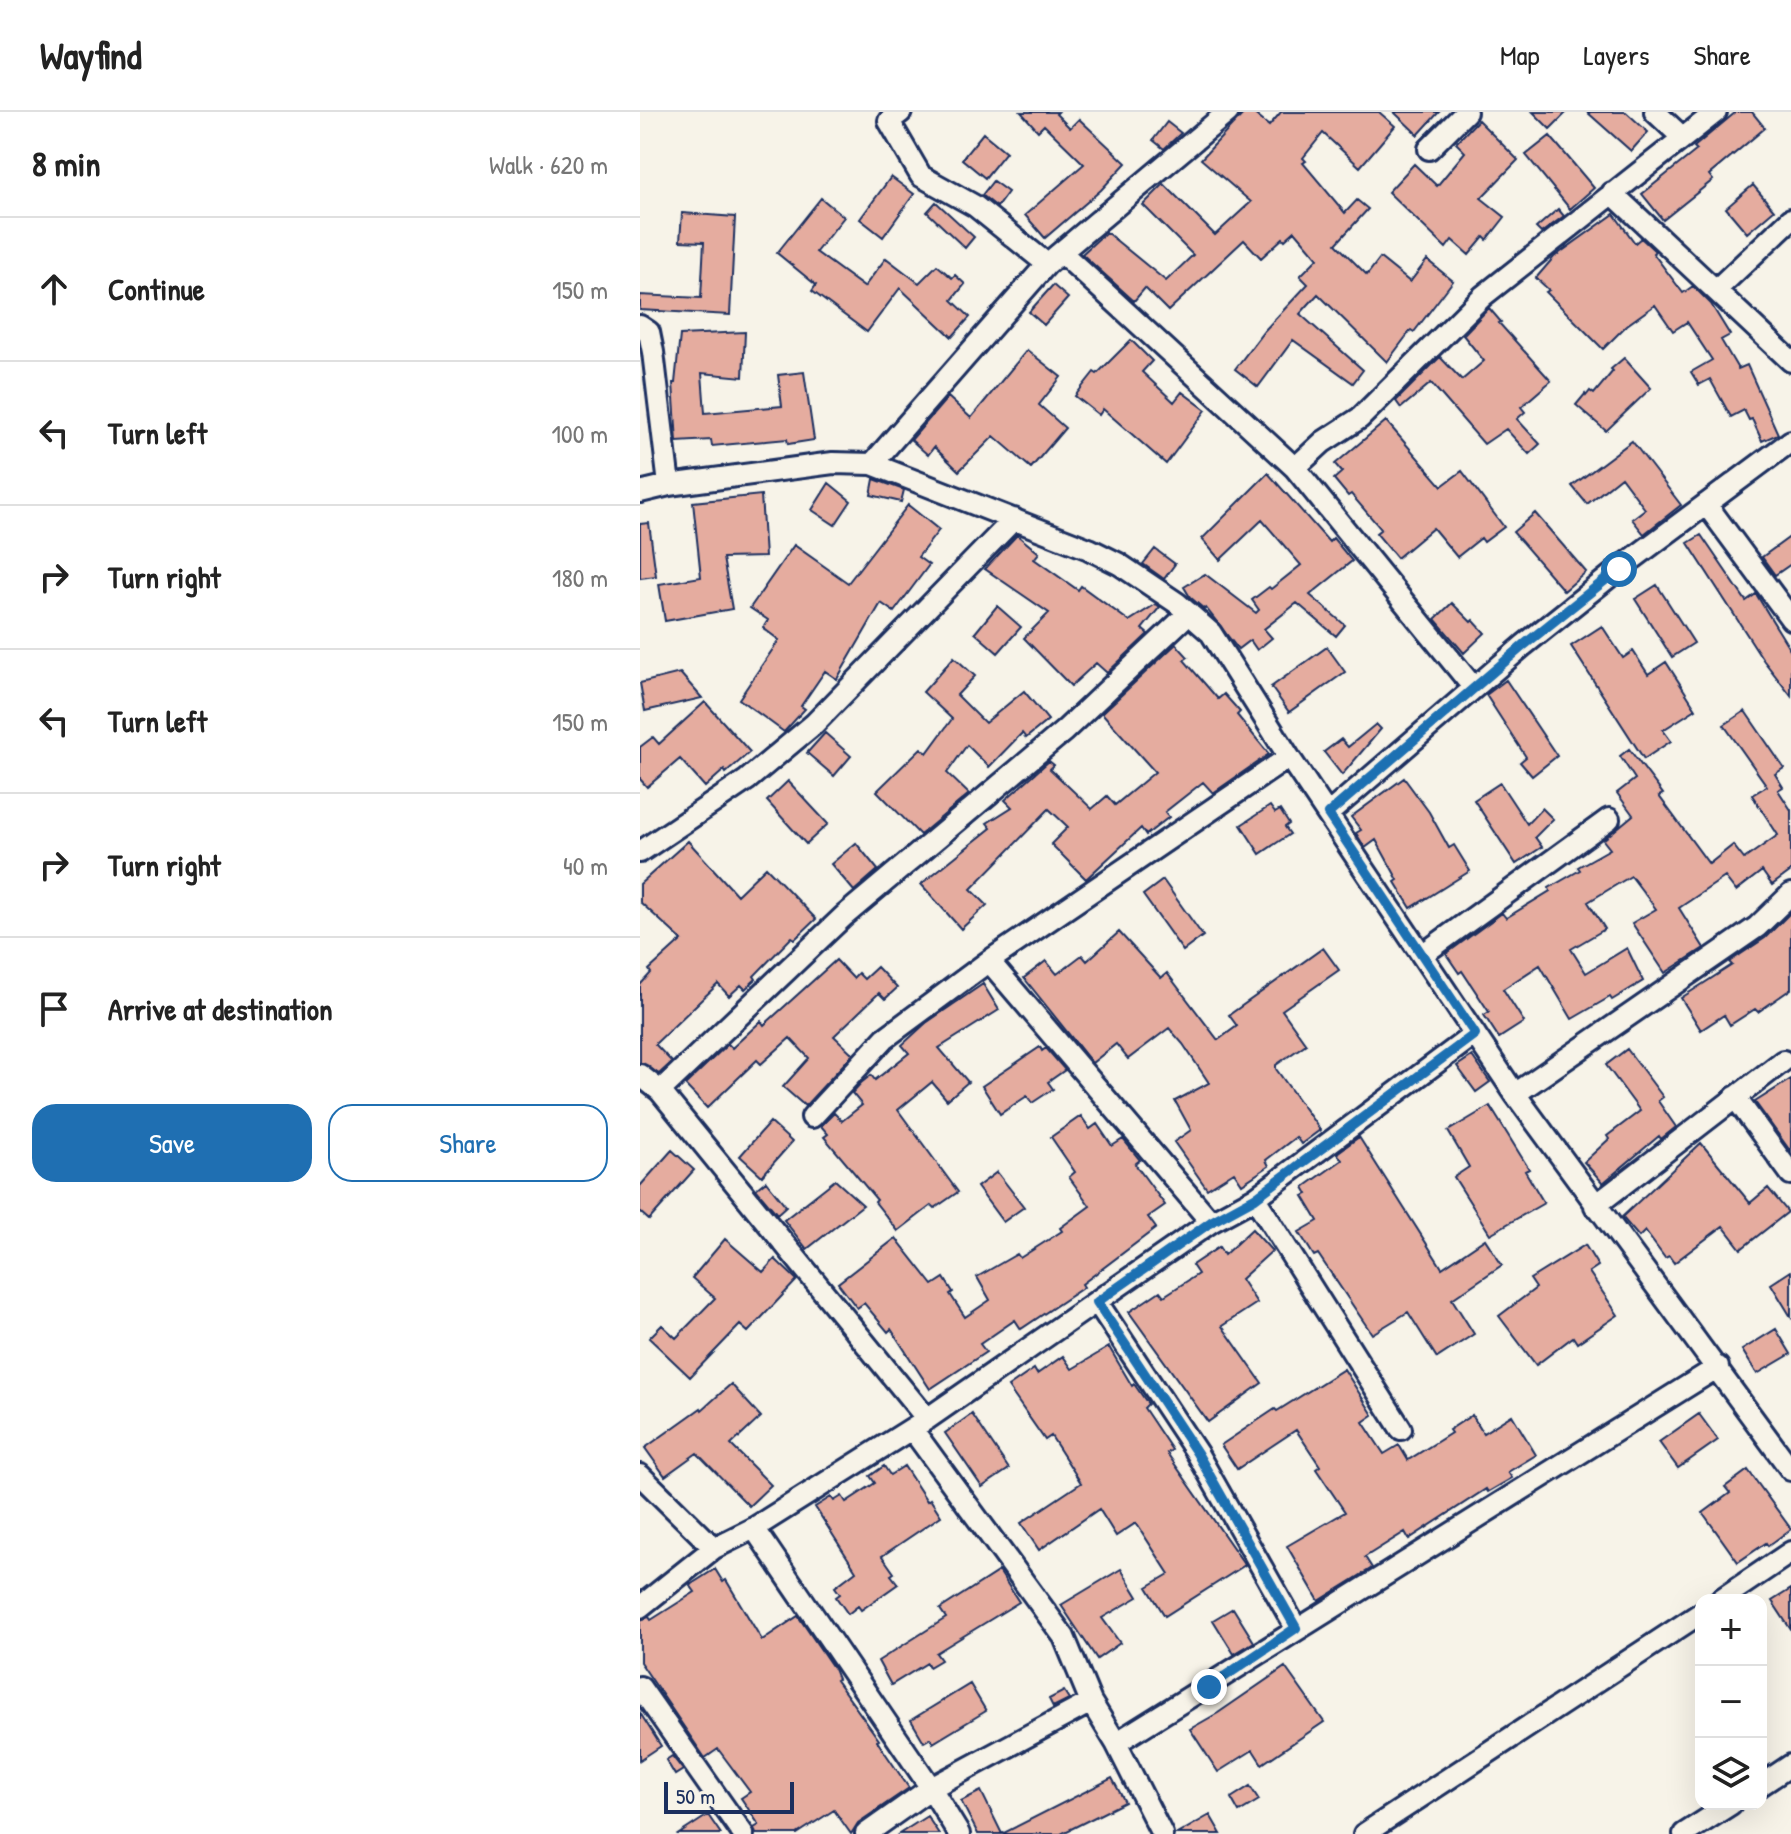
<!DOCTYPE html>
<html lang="en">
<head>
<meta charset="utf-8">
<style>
  :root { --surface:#fff; --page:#f6f6f6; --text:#222; --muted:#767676; --line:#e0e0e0; --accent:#1f6fb2 }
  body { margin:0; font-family:"Patrick Hand",sans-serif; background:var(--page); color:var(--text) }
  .controls { position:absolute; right:24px; bottom:24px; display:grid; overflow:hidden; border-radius:16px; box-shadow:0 8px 32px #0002 }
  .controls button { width:72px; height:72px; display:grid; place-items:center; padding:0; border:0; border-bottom:2px solid var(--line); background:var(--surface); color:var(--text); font:40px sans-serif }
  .scale { position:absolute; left:24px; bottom:20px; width:130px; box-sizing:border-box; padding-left:8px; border:4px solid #1b2f5e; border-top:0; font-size:22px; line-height:28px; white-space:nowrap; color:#1b2f5e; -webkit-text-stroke:6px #f7f3e8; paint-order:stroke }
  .stop { position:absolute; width:24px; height:24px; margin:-18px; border:6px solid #1f6fb2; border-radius:50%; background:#fff }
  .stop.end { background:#1f6fb2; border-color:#fff; box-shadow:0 2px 8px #0008 }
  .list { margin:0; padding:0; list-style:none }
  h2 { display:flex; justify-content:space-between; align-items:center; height:104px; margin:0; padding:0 32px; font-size:34px }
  h2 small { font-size:26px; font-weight:400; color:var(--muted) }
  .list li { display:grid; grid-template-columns:52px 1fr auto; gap:24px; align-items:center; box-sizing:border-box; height:144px; padding:0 32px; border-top:2px solid var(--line) }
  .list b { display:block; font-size:30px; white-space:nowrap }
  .list em { font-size:26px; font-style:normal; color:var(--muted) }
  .actions { display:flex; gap:16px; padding:24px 32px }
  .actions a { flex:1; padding:18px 0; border:2px solid var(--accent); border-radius:24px; text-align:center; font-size:28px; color:var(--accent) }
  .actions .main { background:var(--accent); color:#fff }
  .icon { flex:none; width:44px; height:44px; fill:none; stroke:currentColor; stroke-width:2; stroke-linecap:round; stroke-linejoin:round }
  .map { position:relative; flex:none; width:1151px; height:1722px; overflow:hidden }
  header { display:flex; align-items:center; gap:48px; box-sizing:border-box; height:112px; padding:0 40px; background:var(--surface); border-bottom:2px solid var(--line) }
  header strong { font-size:38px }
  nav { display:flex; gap:44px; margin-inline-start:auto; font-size:28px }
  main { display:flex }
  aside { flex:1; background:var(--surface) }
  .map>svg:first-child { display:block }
  .building { fill:#e5ac9f; stroke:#1b2f5e; stroke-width:2 }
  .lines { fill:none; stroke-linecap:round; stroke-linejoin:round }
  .minor-casing { stroke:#1b2f5e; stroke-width:26 }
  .minor { stroke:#f7f3e8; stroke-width:20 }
  .route { stroke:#1f6fb2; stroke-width:10 }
</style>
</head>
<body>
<header>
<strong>Wayfind</strong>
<nav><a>Map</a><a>Layers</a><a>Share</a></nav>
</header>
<main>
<aside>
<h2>8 min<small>Walk · 620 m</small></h2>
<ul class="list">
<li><svg class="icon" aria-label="ahead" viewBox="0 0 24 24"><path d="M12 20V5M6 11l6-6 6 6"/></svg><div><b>Continue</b></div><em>150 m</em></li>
<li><svg class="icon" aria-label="left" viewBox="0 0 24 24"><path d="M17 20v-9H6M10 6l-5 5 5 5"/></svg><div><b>Turn left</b></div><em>100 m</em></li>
<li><svg class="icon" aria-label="right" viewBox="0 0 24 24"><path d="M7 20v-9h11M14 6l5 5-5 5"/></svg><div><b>Turn right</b></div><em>180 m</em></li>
<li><svg class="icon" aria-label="left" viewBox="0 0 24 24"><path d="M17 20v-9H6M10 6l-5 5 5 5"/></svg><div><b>Turn left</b></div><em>150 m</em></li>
<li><svg class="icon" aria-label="right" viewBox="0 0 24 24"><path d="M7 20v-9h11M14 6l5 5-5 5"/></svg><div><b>Turn right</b></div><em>40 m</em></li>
<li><svg class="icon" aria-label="arrive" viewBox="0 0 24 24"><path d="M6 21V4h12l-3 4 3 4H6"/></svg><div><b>Arrive at destination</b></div></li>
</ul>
<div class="actions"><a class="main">Save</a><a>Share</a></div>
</aside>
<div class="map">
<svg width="1151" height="1722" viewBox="0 0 1151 1722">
  <rect width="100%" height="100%" fill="#f7f3e8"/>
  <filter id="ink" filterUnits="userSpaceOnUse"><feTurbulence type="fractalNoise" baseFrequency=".0125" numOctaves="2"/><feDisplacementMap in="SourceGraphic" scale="16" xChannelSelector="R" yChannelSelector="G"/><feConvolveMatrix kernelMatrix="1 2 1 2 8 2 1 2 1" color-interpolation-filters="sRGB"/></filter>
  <g filter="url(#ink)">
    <path class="building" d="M381,0H418L416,2L430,16L439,7L486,51L461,78L405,126L385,103L444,52L404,13L398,19Z
      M605,0H612L629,14L641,0H739L755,14L720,55L683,21L663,46L666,49L663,51L705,101L717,88L728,97L696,132L727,163L740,146L770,170L787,148L813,169L774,220L771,218L747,250L678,182L660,202L723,258L713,271L653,228L618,275L595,257L624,219L668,172L660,164L678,146L655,119L645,128L643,126L621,146L604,128L528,199L505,176L494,189L442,142L466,120L526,169L553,143L503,93L524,72L575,123L611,90L561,47Z
      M754,0H799L778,23Z
      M893,0H927L910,17Z
      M947,0H986L1008,20L991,39Z
      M1096,0H1112L1125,16L1069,63L1073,68L1023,108L1002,82L1057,38L1054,35Z
      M838,8L878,48L841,86L865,105L847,128L844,125L829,143L812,128L806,136L748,80L774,52L797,74L825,40L816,31Z
      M527,10L541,21L524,37L513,28Z
      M343,21L366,40L345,66L322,47Z
      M910,24L954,76L930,97L886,43Z
      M251,65L274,82L243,125L220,107Z
      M353,69L368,80L357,95L342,83Z
      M1113,73L1134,98L1107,121L1086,96Z
      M181,86L204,105L176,140L224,175L246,146L279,171L297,153L312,166L315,163L325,172L312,188L330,205L312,225L260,176L227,220L172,179L176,173L137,141Z
      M296,90L334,125L325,136L287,100Z
      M918,97L924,104L901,121L896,116Z
      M42,101L95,105L90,203L0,198V183L61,186L64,130L40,129Z
      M974,102L995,131L1001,126L1015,139L1013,141L1043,181L1053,174L1071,192L1090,223L1081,228L1098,257L1107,253L1138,322L1122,329L1112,307L1109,308L1104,298L1091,305L1070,267L1059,273L1051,260L1072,248L1047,210L1033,219L1015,193L987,213L963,237L906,180L909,178L896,166L914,145Z
      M413,173L428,186L404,213L389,200Z
      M849,196L861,210L859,211L911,269L881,295L885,300L877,307L900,332L889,342L866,317L844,332L791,271L761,296L756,289L800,245L822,268L844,249L823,223Z
      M105,220L103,265L62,261L65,301L142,294L138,263L164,260L174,328L148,332L147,327L72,334L71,328L37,330L33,271H35L40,223Z
      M491,228L512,249L502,260L534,290L542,280L566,298L526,352L463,297L459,303L435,284L454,260L457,262Z
      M387,238L421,265L399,293L425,316L391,356L354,324L319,359L294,335L288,343L271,328L308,285L331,306Z
      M984,246L1011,276L966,319L936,293L945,282L946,284L950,279L954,282L973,259L971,257Z
      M746,309L802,374L822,359L864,415L844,430L841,426L817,445L793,416L757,446L736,421L741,417L711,382L708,384L694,367L702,360L695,352Z
      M992,329L1041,393L1004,422L992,407L1005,397L981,365L947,392L932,374Z
      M628,361L689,430L693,426L712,449L670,483L705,513L696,524L657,491L624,517L632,526L617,538L610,528L598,537L566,496L564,497L550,485L544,475L565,462L616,501L619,498L612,488L629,475L631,477L661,453L622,408L580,448L562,427Z
      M234,367L264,378L261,390L231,383Z
      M189,371L211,389L195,413L172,398Z
      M121,383L125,445L83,446L92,497L25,509L19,472L61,465L53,390Z
      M268,393L299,418L278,445L289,453L254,500L241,491L197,567L185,559L161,594L165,597L144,620L99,587L139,528L123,516L128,508L110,496L154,433L208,471Z
      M895,401L946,460L924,479L873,420Z
      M9,411L16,464L0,466V412Z
      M377,423L399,441L394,447L438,478L441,474L489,509L516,492L520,495L502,517L508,522L467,561L456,551L431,574L384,526L409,501L345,457Z
      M1061,423L1106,489L1116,482L1151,539V584L1124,549L1048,431Z
      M1151,424V452L1135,463L1122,445Z
      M515,437L535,452L524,467L503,452Z
      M1017,473L1054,531L1032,545L995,487Z
      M812,491L831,510L833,508L845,521L824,541L795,507Z
      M357,494L381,515L358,541L335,521Z
      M962,514L983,546L993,539L1008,562L1026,550L1056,597L1023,618L1031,629L1004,647L931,534Z
      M536,532L548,545L544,548L578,587L584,582L600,600L597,603L629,642L573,681L563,670L525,700L529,705L506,723L501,716L446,767L411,732L428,715L409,697L331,777L347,793L321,817L281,772L351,716L347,711L372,695L365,688L409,649L414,653L410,657L452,697L467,684L475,693L515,660L462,601Z
      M687,535L705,560L649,600L631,575Z
      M314,545L335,564L317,583L345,611L384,579L408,608L386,626L382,621L349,655L327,633L307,661L329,682L280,723L237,679L281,636L287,641L312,607L283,580Z
      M40,561L62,586L5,599L0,571Z
      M866,568L917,644L892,664L880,650L886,645L846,583Z
      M65,590L110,640L86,661L84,658L65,675L40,647L7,675L0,667V635L13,625L19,632Z
      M1105,599L1144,656L1135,662L1143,675L1138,678L1151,698V759L1132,773L1122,759L1096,779L1085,765L1039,796L1064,836L1025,861L992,811L1016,797L991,764L948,790L965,817L931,837L946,861L987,836L1003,869L972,888L970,885L932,907L900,853L863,877L884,910L859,926L844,903L849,900L822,859L819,861L806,842L862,801L866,806L910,779L909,776L940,758L938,755L970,737L963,728L993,703L977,681L995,667L980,644L989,637L1023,682L1019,684L1069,752L1093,733L1104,747L1138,723L1112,683L1127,674L1084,613Z
      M736,612L741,617L702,663L684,640L701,627L708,635Z
      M185,621L211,644L194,664L167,641Z
      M764,666L789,700L809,736L814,733L830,759L771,796L755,770L758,768L736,728L725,736L716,721L721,718L711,705Z
      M148,669L188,712L166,732L127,689Z
      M860,671L887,712L902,696L913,707L895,725L902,735L876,752L834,688Z
      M630,694L635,701L640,698L649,712L645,715L650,722L620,742L601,713Z
      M48,729L97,783L126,755L176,807L155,827L152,825L114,864L116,867L105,877L101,873L89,884L78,872L15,932L32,950L19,962L0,950V873L11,861L9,858L42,828L0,790V772Z
      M216,731L238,758L214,779L191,752Z
      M523,768L563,824L543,839L503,783Z
      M1151,800V877L1118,900L1115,897L1090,913L1084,903L1061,918L1041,886L1092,853L1089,850L1125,826Z
      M479,820L521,866L527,861L578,928L597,914L589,903L683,836L699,858L642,898L666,932L636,953V957L680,1018L661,1032L656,1025L626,1048L629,1054L602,1072L594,1060L567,1077L534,1030L551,1018L535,989L569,971L543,932L529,916L488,947L476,932L452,951L384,866L406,849L417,862L442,843L447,849Z
      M196,848L213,866L218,861L224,867L237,855L257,876L245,887L239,881L194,924L213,942L165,994L143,975L169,946L150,926L121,952L117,948L67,996L45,973L88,932L92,936L121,909L124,913Z
      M343,872L359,898L299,936L328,970L307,988L292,970L258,998L318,1080L295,1096L292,1093L258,1119L235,1090L237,1088L184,1025L188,1022L181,1014L194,1001L202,1009L222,993L212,981L221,971L231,963L235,968L269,941L262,933L286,911Z
      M400,935L402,939L406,936L425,958L408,970L413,977L392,991L387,984L360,1002L342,974Z
      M987,937L1023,985L1018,989L1036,1015L1021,1027L1019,1024L963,1071L944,1050L969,1027L967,1024L1000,999L966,953Z
      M832,944L850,970L836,980L817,954Z
      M1151,967V1040L1115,990Z
      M850,994L889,1057L885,1059L904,1091L850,1122L814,1065L829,1055L808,1019Z
      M441,1004L450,1017L457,1012L472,1034L483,1027L500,1048L495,1052L525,1093L508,1105L516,1116L442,1172L444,1175L381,1217L375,1208L340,1232L346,1240L290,1277L251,1217L248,1220L224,1191L217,1196L198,1171L256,1126L293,1173L304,1166L313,1180L310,1182L325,1205L350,1188L337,1165L377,1142L380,1146L422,1119L420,1116L450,1094L429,1065L435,1060L411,1025Z
      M130,1010L152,1030L122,1064L100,1044Z
      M719,1025L802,1156L845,1127L862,1153L812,1187L834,1222L797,1246L768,1200L732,1222L678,1142L674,1144L659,1120L678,1109L663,1084L668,1082L664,1075L702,1048L697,1041Z
      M1061,1031L1110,1091L1128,1076L1148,1100L1101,1137L1083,1114L1034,1151L1029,1144L1025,1146L1005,1119L999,1125L982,1105Z
      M32,1038L54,1058L9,1108L0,1100V1074Z
      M357,1060L384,1095L363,1110L337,1075Z
      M195,1068L223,1093L167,1137L144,1108Z
      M126,1069L146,1094L137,1102L116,1077Z
      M612,1117L632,1139L601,1167L617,1191L582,1214L622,1271L568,1310L489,1200L520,1179L524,1184L558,1162L552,1153L579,1135L584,1143Z
      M85,1127L123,1160L135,1147L157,1168L108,1220L100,1213L50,1265L9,1226L22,1213L36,1226L75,1186L52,1166Z
      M945,1133L958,1154L949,1160L978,1203L937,1231L933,1225L896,1253L859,1204L896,1176L890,1167Z
      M1151,1159V1205L1131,1172Z
      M1136,1217L1151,1242L1117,1262L1102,1238Z
      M469,1235L492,1274L494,1272L508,1292L504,1296L532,1338L527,1341L605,1453L525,1504L507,1475L529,1462L496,1411L476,1424L459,1397L399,1438L381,1411L441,1371L411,1324L405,1328L368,1275L394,1257L397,1262L423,1244L432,1257Z
      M704,1257L733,1303L723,1310L744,1342L759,1333L768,1348L811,1321L809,1318L832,1303L843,1321L872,1303L896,1343L868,1360L872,1366L848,1380L846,1377L769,1427L765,1420L725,1445L732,1456L679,1489L647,1434L705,1400L676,1357L680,1354L656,1318L597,1357L581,1333L635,1297L637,1299Z
      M91,1272L121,1305L91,1333L131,1373L109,1394L57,1341L25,1364L5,1336L61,1296L62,1298Z
      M332,1302L369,1357L342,1375L305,1321Z
      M1059,1302L1078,1328L1038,1356L1019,1330Z
      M244,1354L250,1363L264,1354L287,1389L290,1387L301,1404L242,1444L254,1461L251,1463L258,1472L221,1498L218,1494L208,1502L196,1485L200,1482L195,1475L216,1459L175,1395L191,1385L194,1389L202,1384L206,1390L235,1371L230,1364Z
      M1108,1358L1151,1417L1128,1434L1126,1431L1098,1450L1063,1401L1090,1381L1085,1375Z
      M75,1457L83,1470L86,1468L122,1528L158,1504L194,1557L198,1567L196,1568L239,1628L237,1629L269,1676L218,1711L211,1722L194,1698L157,1722H116L114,1716L119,1713L101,1686L110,1680L78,1637L65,1646L0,1550V1508L9,1505L11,1508L55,1480L50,1473Z
      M481,1457L498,1485L462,1506L480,1531L457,1547L421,1493Z
      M359,1459L379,1490L296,1541L301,1548L289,1555L287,1551L251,1573L238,1549L306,1506L300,1497Z
      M1151,1477V1518L1132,1489Z
      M593,1496L614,1530L594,1542L573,1508Z
      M645,1555L684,1610L622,1652L613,1638L578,1660L550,1617L578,1601Z
      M330,1572L346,1599L293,1631L291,1626L284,1630L271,1608Z
      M424,1579L429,1587L413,1595L409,1587Z
      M0,1601L21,1634L0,1648Z
      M32,1644L43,1658L35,1663L26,1648Z
      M472,1666L485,1690L421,1722H338L321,1689L341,1679L362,1722Z
      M610,1674L619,1688L599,1700L591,1686Z
      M68,1703L81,1722H39Z
      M570,1703L581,1722H537Z
      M287,1704L299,1722H259Z"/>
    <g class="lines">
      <g class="minor-casing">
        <path id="minor" d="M261,0L249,9L281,64L335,94L407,152
          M1015,0L1043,26
          M789,37L826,0
          M972,81L1151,249
          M422,141L655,356
          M1077,177L1151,107
          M0,214L9,220L13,240L29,373
          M232,352L407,152L588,0
          M0,380L29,373L193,351L232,352L449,437L479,452L537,491L571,521L649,645L875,982L1151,1358
          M1066,392L1151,507
          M833,575L655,356L683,330L720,306L843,184L1076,0
          M688,702L884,533L979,457L1151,329
          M0,740L107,668L174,612L374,407
          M782,843L969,707
          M349,849L571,1110
          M0,963L20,979L287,1307
          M20,979L204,804L424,619L549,501
          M875,982L1117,815L1151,782
          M1095,985L1151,1062
          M172,1005L245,926L349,849L649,645
          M615,1086L761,1317
          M955,1094L1143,949
          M457,1190L557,1341L656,1516
          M272,1317L424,1525L451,1590L476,1631
          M0,1363L74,1436
          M114,1416L291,1676L319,1722
          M1080,1488L1151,1440
          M0,1495L74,1436L114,1416L287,1307L571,1110L615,1086L835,922
          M0,1575L103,1722
          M1121,1673L1151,1653
          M226,1722L291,1676L451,1590
          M522,1722L476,1631L1078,1255
          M724,1722L1061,1501
          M1044,1722L1091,1692"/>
      </g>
      <use href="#minor" class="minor"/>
    </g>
  </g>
  <g class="lines" filter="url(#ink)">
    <path class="route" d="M569,1575L656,1516L557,1341L457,1190L571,1110L615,1086L835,922L688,702L884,533L979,457"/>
  </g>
</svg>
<div class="controls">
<button>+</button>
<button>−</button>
<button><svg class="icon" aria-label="layers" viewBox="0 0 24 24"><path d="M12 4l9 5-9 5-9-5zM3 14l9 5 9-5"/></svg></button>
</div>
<div class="scale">50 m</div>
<div class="stop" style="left:979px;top:457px"></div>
<div class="stop end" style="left:569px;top:1575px"></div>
</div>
</main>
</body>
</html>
